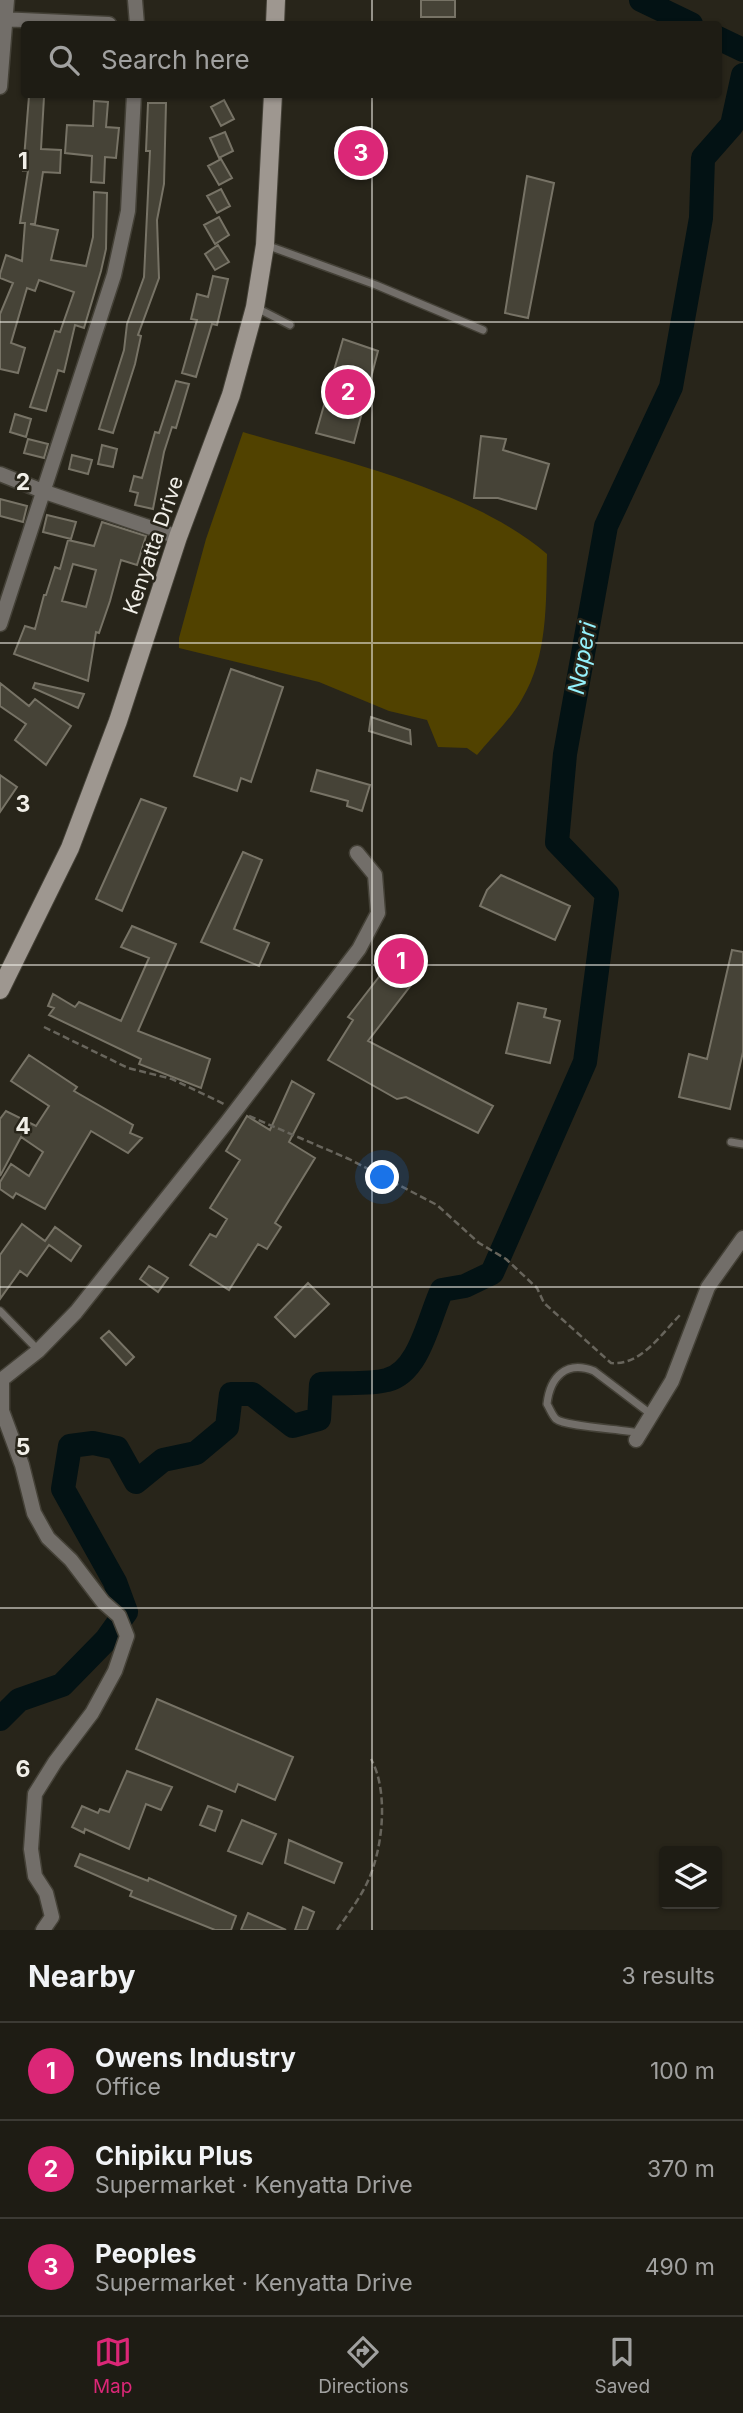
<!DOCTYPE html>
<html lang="en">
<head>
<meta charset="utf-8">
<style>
  :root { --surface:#1e1c14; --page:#2b2922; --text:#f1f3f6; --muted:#a1a1a0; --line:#3c3a34; --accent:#db2777 }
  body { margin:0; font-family:Inter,sans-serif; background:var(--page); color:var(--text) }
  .controls { position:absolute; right:21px; bottom:21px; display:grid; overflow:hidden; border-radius:7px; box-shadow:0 2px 5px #0004 }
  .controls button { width:63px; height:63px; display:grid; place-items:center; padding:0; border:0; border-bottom:2px solid var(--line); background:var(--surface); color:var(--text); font:35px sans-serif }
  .you { position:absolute; left:383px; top:1178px; width:24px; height:24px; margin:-18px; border:5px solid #fff; border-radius:50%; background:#1a73e8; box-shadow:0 0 0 10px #1a73e833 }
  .badge { display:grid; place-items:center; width:46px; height:46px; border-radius:50%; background:var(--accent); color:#fff; font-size:23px; font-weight:700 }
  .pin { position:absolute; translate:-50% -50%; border:4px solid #fff; box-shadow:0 2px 7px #0006 }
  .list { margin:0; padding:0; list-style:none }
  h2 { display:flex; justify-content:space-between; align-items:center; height:91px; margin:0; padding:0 28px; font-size:30px }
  h2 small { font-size:23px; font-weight:400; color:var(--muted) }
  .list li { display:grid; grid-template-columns:46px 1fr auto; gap:21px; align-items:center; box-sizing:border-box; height:98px; padding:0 28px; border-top:2px solid var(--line) }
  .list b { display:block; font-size:26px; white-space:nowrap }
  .list p { margin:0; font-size:23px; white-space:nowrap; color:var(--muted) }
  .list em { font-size:23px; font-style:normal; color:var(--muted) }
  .icon { flex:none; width:38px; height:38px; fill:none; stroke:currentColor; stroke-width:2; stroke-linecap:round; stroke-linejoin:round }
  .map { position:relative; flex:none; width:743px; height:1930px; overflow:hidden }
  .search { position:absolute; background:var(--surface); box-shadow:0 2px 5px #0004; left:21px; right:21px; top:21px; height:77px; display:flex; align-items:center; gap:18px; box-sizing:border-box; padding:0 24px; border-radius:7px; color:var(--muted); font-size:26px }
  .sheet { height:385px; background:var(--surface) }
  nav { display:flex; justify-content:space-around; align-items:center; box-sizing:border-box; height:98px; border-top:2px solid var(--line); background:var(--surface); font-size:19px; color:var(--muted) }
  nav a { display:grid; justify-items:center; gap:4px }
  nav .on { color:var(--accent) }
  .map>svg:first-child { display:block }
  .green { fill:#514200 }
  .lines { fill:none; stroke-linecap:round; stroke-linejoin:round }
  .river { stroke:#031214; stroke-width:24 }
  .building { fill:#464337; stroke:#777366; stroke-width:2; fill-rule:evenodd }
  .lane-casing { stroke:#444137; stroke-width:10 }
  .street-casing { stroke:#444137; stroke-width:17 }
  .secondary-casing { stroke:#444137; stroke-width:20 }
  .path { stroke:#68655c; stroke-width:2.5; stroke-dasharray:7 3.5; stroke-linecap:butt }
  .lane { stroke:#726e69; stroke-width:7 }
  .street { stroke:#726e69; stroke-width:14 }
  .secondary { stroke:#9e9790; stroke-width:18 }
  .grid { fill:none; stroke:#f1efe8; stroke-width:2; stroke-opacity:0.55 }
  .labels { text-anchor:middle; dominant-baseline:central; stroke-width:5; stroke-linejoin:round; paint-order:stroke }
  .street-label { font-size:21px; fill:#f1efe8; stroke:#28251a }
  .water-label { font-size:23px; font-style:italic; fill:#95f2fd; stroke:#28251a }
  .grid-label { font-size:23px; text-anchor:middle; font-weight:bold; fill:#f1efe8; stroke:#28251a; stroke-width:5; stroke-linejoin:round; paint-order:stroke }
</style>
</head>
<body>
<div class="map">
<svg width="743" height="1930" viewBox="0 0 743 1930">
  <rect width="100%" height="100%" fill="#28251a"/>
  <path class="green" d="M243,432C338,460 471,489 547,554C546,603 548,656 522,699C511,719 492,737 477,755L467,748L438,747L427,720L389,711L319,682L179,648V638L206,539Z"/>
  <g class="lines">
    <path class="river" d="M641,0L691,24
      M718,38L743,50
      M0,1719L19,1700L62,1685L106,1640L126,1612L115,1582L63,1489L70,1446L93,1443L117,1448L136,1482L163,1460L196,1453L227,1427L231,1394H252L293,1426L319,1419L321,1384C341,1382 369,1385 387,1380C420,1372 429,1317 442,1290L465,1286L492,1273L585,1062L607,894L557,842L565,754L606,526L671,387L701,218L703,158L732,125L743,75"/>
  </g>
  <path class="building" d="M421,0H455V17H421Z
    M29,96L44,97L41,149L61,150L60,173L43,172L35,224H30L58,230L51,260L86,266L93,237L94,192L107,193L106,249L101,271L84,328L75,325L64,372L58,370L46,411L30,407L55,331L60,332L74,292L39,280L35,291L27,288L11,343L25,348L18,373L0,369V314L13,283L0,278V274L6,255L22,261L25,223H20L28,171H23Z
    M224,100L234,119L221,126L211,107Z
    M94,101L108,102L106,127L119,128L116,158L105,157L104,183L91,182L92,156L65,153L67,125L93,126Z
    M148,103H166L164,184L157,220L159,278L138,335L141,336L135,364L113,433L99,429L124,350L127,324L144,277L150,151H146Z
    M225,132L233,151L219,158L210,138Z
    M221,159L232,178L219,185L208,166Z
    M527,176L554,183L528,318L505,313Z
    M221,189L230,206L217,213L207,196Z
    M219,217L229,235L215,244L204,225Z
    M218,245L229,262L215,270L205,254Z
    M213,276L228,279L217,325L212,324L196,377L182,373L197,320L191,319L197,294L208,297Z
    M343,339L378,351L354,443L316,433Z
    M176,381L189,384L176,428L172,427L164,452L153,509L135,505L138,493L130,491L134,476L142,478L155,432L159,433Z
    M15,414L31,419L26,437L10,432Z
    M481,436L506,439L503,450L549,464L536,509L498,498H474Z
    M28,439L48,444L44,458L24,453Z
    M102,445L117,449L113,467L98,464Z
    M72,455L92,460L88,474L69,469Z
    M0,499L27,506L23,522L0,516Z
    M47,515L76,522L71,539L43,532Z
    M102,522L146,536L137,565L121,560L110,601L99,633L96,632L88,681L14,654L25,626L35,629L44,595H46L55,567L60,569L68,540L94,546ZM73,564L96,570L86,607L62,601Z
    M231,669L283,687L251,782L241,778L237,791L194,776Z
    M0,683L29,706L35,699L71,726L46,765L15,740L26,724L0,706Z
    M35,683L84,694L78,708L33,688Z
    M371,717L410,730L411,744L369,731Z
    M317,770L370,785L362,811L347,806L348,801L311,791Z
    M0,775L17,787L0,812Z
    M141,799L166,808L122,911L96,899Z
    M243,852L262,860L234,929L269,943L259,966L201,942Z
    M501,875L570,906L555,940L480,906L487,890Z
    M132,926L176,944L138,1031L210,1059L201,1088L139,1064L141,1059L49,1015L54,1008L48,1006L53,994L75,1007L79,1002L121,1021L149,958L121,947Z
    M732,950L743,952V1052L730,1109L679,1097L689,1054L707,1059Z
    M399,951L421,972L368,1041L493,1106L478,1133L406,1097L397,1099L328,1060L353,1020L348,1017Z
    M518,1003L546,1009L544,1017L560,1021L550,1063L506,1053Z
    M29,1055L77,1087L74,1091L133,1125L130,1133L142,1138L128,1153L91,1131L45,1209L16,1193L13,1198L0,1189V1182L11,1164L29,1176L43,1152L21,1137L0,1176V1119L6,1111L36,1126L49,1106L11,1081Z
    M292,1081L314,1094L289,1142L315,1158L275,1223L281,1227L267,1249L258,1244L229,1290L190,1265L210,1234L216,1237L227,1219L210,1208L240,1160L226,1151L247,1116L270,1130Z
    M22,1224L45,1241L55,1227L81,1246L71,1261L49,1245L27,1276L20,1271L0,1299V1255Z
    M149,1266L168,1278L158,1292L140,1279Z
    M308,1283L329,1304L295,1337L275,1317Z
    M109,1331L134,1357L126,1365L101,1338Z
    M157,1699L293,1757L275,1800L238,1784L235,1792L136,1749Z
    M127,1771L172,1787L161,1810L146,1804L129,1849L85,1829L84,1833L72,1827L82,1806L98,1813L100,1809L109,1812Z
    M208,1806L222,1811L215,1831L200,1825Z
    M242,1820L276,1834L262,1864L228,1851Z
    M289,1840L342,1863L334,1883L285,1863Z
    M80,1854L148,1881L149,1878L236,1916L231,1930H215L130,1896L132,1891L75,1866Z
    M303,1907L314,1912L307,1930H295Z
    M248,1913L286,1930H241Z"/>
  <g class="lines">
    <g class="lane-casing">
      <path id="lane" d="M266,245L376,285L483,330
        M255,307L290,325
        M731,1142L743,1144
        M0,1311L38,1350
        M640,1433C622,1429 566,1427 556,1419C552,1415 550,1409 547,1404C550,1377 566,1360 594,1371L652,1415"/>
    </g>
    <g class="street-casing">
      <path id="street" d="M135,0L137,24
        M0,19L109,24
        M0,87L7,0
        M0,474L45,492L178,537
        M0,624L114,275L128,211L134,94
        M2,1380V1411L22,1465L34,1513L48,1538L71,1560L103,1602L119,1616L127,1636L115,1671L92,1713L55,1762L35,1794L31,1849L35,1876L46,1893L52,1917L43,1930
        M0,1381L38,1351L76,1312L227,1122L359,949L378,913L375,875L357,853
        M636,1440L672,1381L708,1287L743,1238"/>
    </g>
    <g class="secondary-casing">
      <path id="secondary" d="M275,24L276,0
        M0,990L70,848L118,721L178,537L231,395L255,307L265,245L273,94"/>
    </g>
    <path class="path" d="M44,1027L128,1068L172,1079L224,1104
      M249,1116L349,1159L437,1205L479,1243L506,1259L537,1288L544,1303L611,1363C641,1366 661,1334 681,1314
      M337,1930C347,1915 359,1900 367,1883C383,1850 389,1791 371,1759"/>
    <use href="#lane" class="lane"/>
    <use href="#street" class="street"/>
    <use href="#secondary" class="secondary"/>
  </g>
  <path class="grid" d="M372,0V24M372,94V1930M0,322H743M0,643H743M0,965H743M0,1287H743M0,1608H743"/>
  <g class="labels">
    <g class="street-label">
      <text transform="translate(153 545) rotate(-71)">Kenyatta Drive</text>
    </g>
    <g class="water-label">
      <text transform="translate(582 658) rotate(-80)">Naperi</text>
    </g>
  </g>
  <g class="grid-label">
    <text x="23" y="169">1</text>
    <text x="23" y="490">2</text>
    <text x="23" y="812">3</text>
    <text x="23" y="1134">4</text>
    <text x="23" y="1455">5</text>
    <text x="23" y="1777">6</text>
  </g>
</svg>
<div class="controls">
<button><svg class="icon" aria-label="layers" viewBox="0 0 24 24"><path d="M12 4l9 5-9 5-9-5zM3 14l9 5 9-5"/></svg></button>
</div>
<div class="you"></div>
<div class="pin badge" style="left:401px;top:961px">1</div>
<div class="pin badge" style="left:348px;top:392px">2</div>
<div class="pin badge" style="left:361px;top:153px">3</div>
<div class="search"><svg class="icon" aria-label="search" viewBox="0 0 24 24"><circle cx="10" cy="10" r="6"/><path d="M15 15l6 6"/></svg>Search here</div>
</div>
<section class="sheet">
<h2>Nearby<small>3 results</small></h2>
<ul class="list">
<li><span class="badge">1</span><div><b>Owens Industry</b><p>Office</p></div><em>100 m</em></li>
<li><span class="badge">2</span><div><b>Chipiku Plus</b><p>Supermarket · Kenyatta Drive</p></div><em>370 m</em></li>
<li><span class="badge">3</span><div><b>Peoples</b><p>Supermarket · Kenyatta Drive</p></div><em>490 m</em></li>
</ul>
</section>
<nav>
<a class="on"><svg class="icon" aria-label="map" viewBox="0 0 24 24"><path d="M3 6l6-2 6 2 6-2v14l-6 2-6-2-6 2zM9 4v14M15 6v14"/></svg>Map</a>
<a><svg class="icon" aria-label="directions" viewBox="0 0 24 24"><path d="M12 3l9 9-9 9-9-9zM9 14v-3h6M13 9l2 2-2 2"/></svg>Directions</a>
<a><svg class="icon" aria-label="saved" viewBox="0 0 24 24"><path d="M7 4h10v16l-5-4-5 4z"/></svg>Saved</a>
</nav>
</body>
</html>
